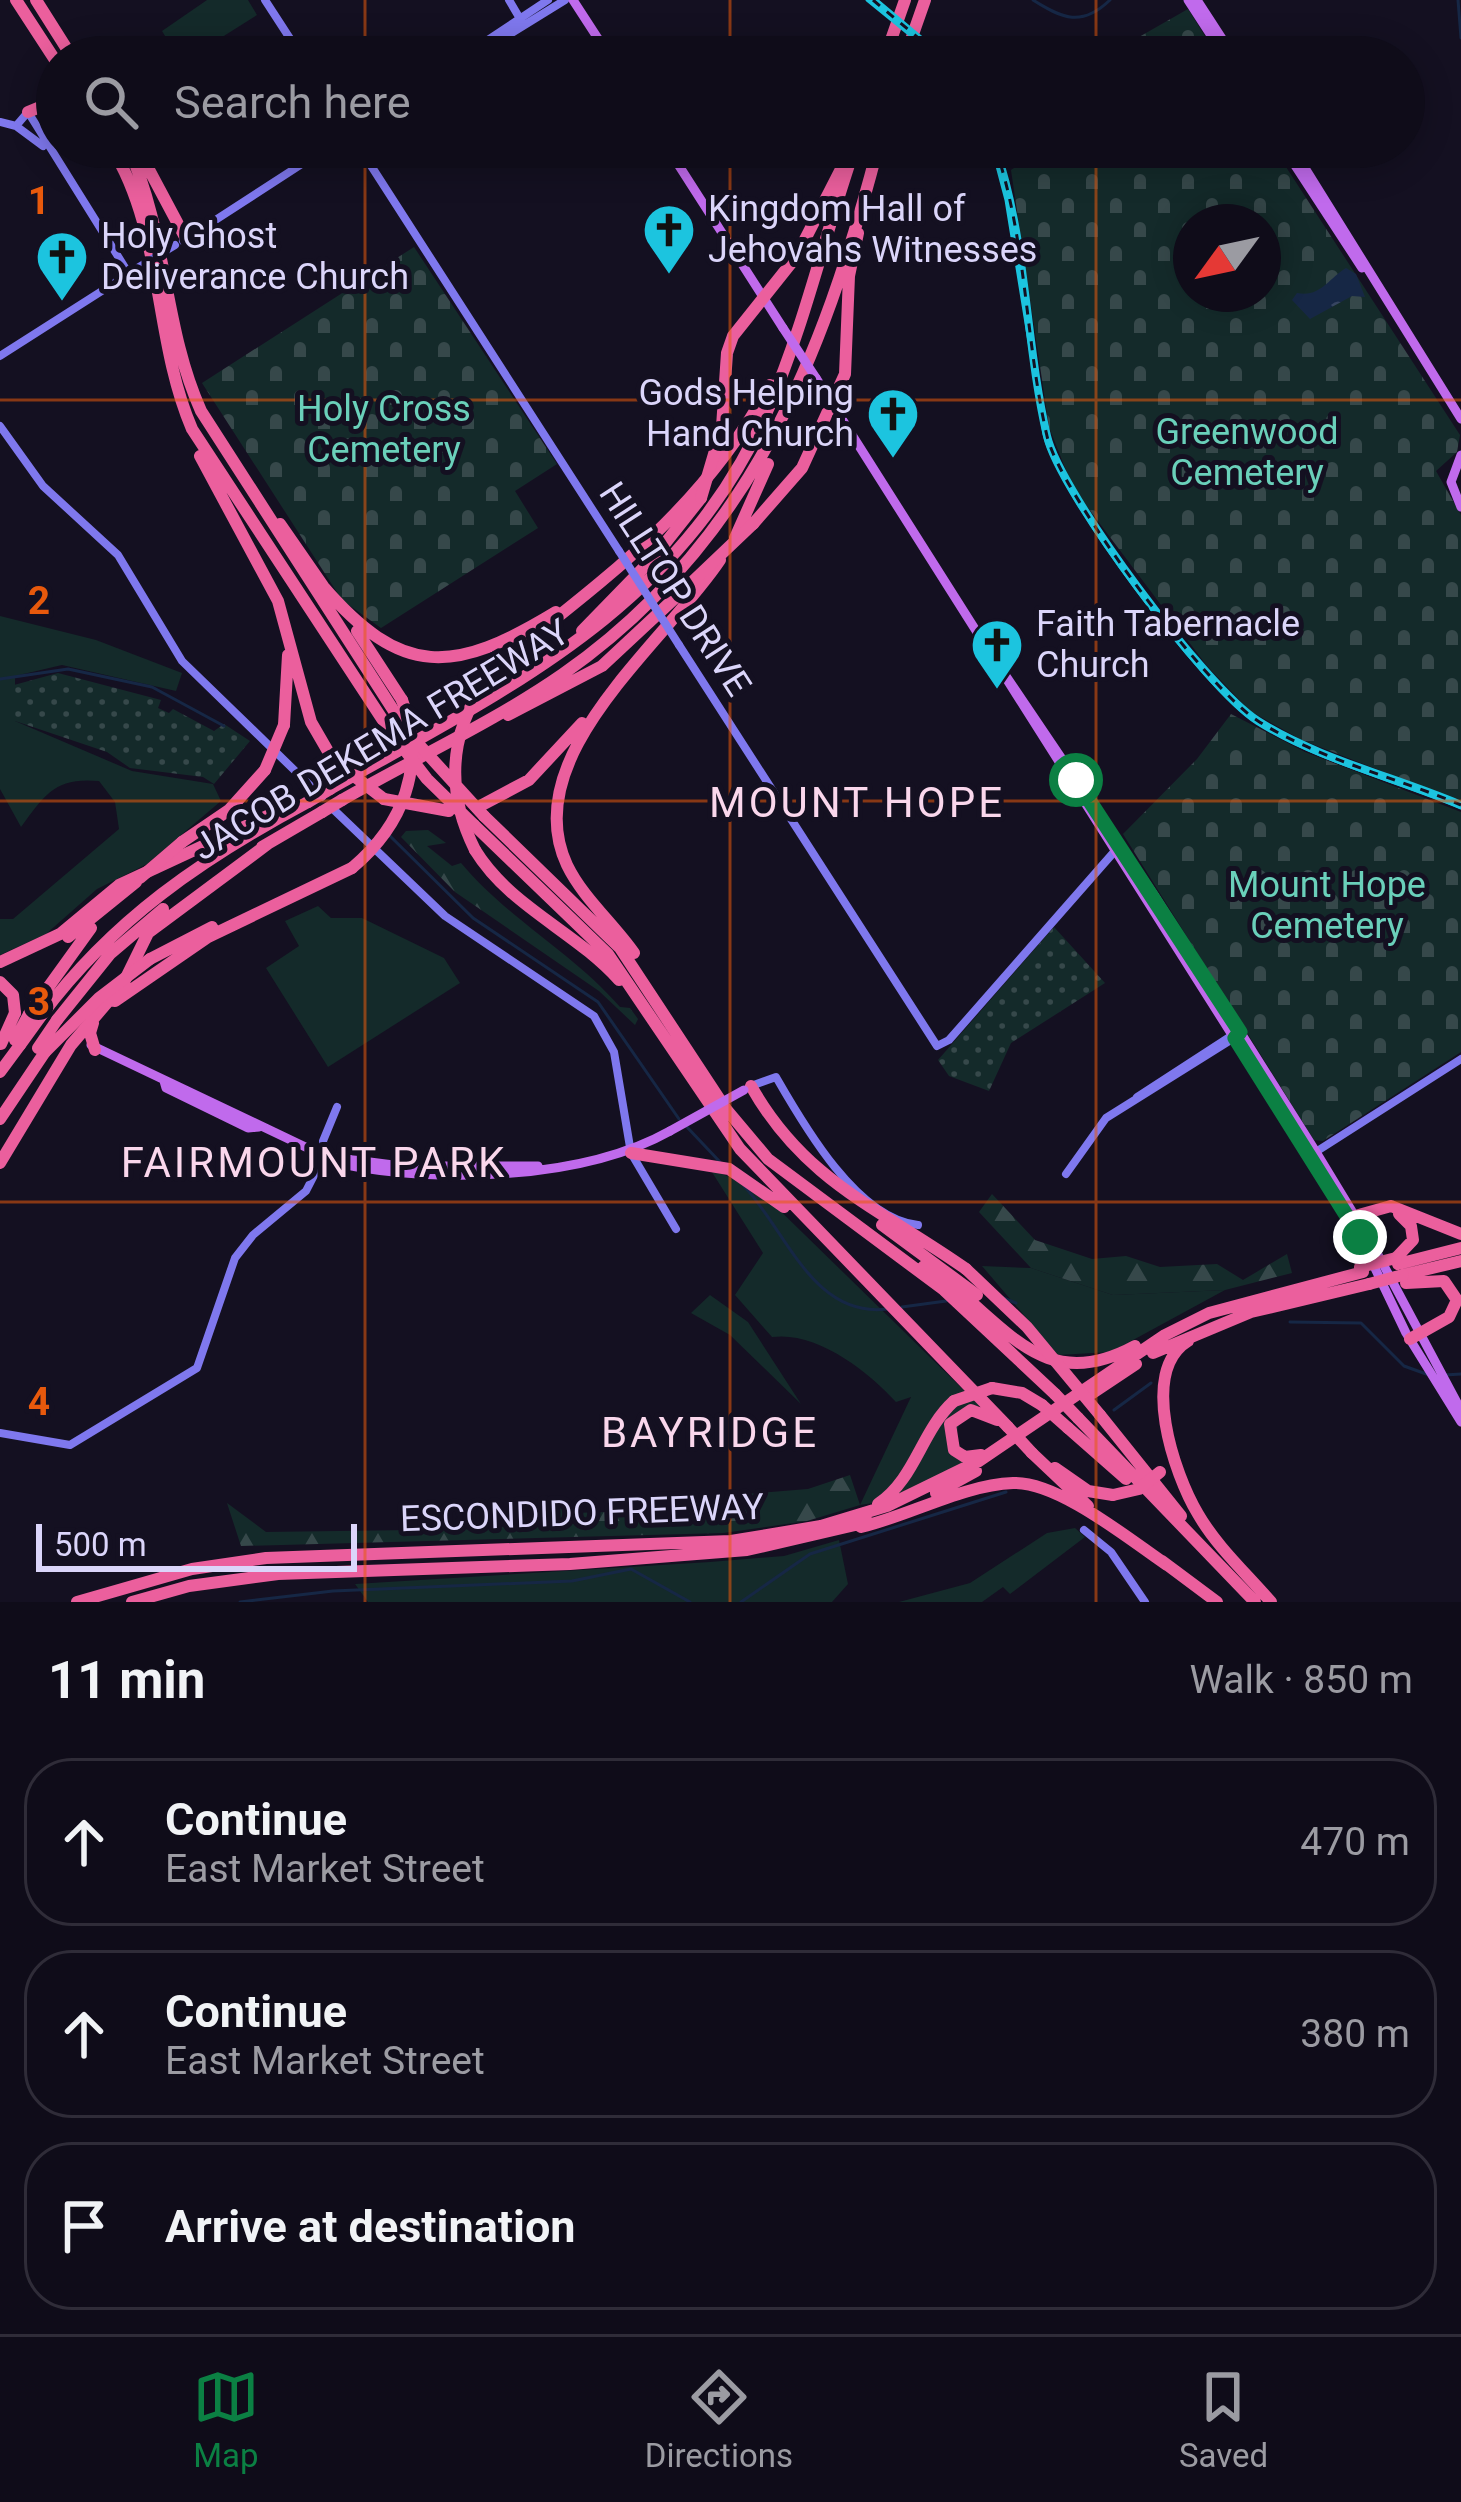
<!DOCTYPE html>
<html lang="en">
<head>
<meta charset="utf-8">
<style>
  :root { --surface:#0f0c19; --page:#181522; --text:#f1f3f6; --muted:#9b9ba2; --line:#2f2c38; --accent:#0b8043 }
  body { margin:0; font-family:Roboto,sans-serif; background:var(--page); color:var(--text) }
  .compass { position:absolute; left:1173px; top:204px; width:108px; height:108px; border-radius:50%; background:var(--surface); box-shadow:0 6px 30px #0003; rotate:237deg }
  .scale { position:absolute; left:36px; bottom:30px; width:321px; box-sizing:border-box; padding-left:12px; border:6px solid #dbd5fa; border-top:0; font-size:33px; line-height:42px; white-space:nowrap; color:#dbd5fa; -webkit-text-stroke:9px #141021; paint-order:stroke }
  .stop { position:absolute; width:36px; height:36px; margin:-27px; border:9px solid #0b8043; border-radius:50%; background:#fff }
  .stop.end { background:#0b8043; border-color:#fff; box-shadow:0 3px 12px #0008 }
  .list { margin:0; padding:0; list-style:none }
  h2 { display:flex; justify-content:space-between; align-items:center; height:156px; margin:0; padding:0 48px; font-size:51px }
  h2 small { font-size:39px; font-weight:400; color:var(--muted) }
  .list li { display:grid; grid-template-columns:78px 1fr auto; gap:36px; align-items:center; box-sizing:border-box; height:168px; margin:0 24px 24px; padding:0 24px; border:3px solid var(--line); border-radius:48px }
  .list b { display:block; font-size:45px; white-space:nowrap }
  .list p { margin:0; font-size:39px; white-space:nowrap; color:var(--muted) }
  .list em { font-size:39px; font-style:normal; color:var(--muted) }
  .icon { flex:none; width:66px; height:66px; fill:none; stroke:currentColor; stroke-width:2; stroke-linecap:round; stroke-linejoin:round }
  .map { position:relative; flex:none; width:1461px; height:1602px; overflow:hidden }
  .search { position:absolute; background:var(--surface); box-shadow:0 6px 30px #0003; left:36px; right:36px; top:36px; height:132px; display:flex; align-items:center; gap:30px; box-sizing:border-box; padding:0 42px; border-radius:66px; color:var(--muted); font-size:45px }
  .sheet { height:732px; background:var(--surface) }
  nav { display:flex; justify-content:space-around; align-items:center; box-sizing:border-box; height:168px; border-top:3px solid var(--line); background:var(--surface); font-size:33px; color:var(--muted) }
  nav a { display:grid; justify-items:center; gap:6px }
  nav .on { color:var(--accent) }
  .map>svg:first-child { display:block }
  .grass { fill:#142a2a }
  .forest { fill:url(#forest-firs) }
  .cemetery { fill:url(#cemetery-stones); fill-rule:evenodd }
  .park { fill:url(#park-dots) }
  .water { fill:url(#water-ripples) }
  .lines { fill:none; stroke-linecap:round; stroke-linejoin:round }
  .stream { stroke:#162745; stroke-width:3 }
  .secondary { stroke:#7f78ee; stroke-width:8 }
  .primary { stroke:#c06aec; stroke-width:9 }
  .highway { stroke:#eb5f9d; stroke-width:12 }
  .tram { stroke:#1cc4df; stroke-width:3 }
  .rail-casing { stroke:#1cc4df; stroke-width:8 }
  .rail { stroke:#141021; stroke-width:3; stroke-dasharray:9; stroke-linecap:butt }
  .secondary-bridge { stroke:#7f78ee; stroke-width:8 }
  .primary-bridge { stroke:#c06aec; stroke-width:9 }
  .highway-bridge { stroke:#eb5f9d; stroke-width:12 }
  .route { stroke:#0b8043; stroke-width:15 }
  .grid { fill:none; stroke:#e8590c; stroke-width:3; stroke-opacity:0.55 }
  .labels { text-anchor:middle; dominant-baseline:central; stroke-width:10; stroke-linejoin:round; paint-order:stroke }
  .poi-label { font-size:36px; fill:#dbd5fa; stroke:#141021; text-anchor:start }
  .park-label { font-size:36px; fill:#6ad0ba; stroke:#141021 }
  .street-label { font-size:36px; fill:#dbd5fa; stroke:#141021 }
  .quarter-label { font-size:42px; letter-spacing:3px; fill:#fad7ec; stroke:#141021 }
  .grid-label { font-size:39px; text-anchor:middle; font-weight:bold; fill:#e8590c; stroke:#141021; stroke-width:10; stroke-linejoin:round; paint-order:stroke }
</style>
</head>
<body>
<div class="map">
<svg width="1461" height="1602" viewBox="0 0 1461 1602">
  <defs>
    <pattern id="forest-firs" width="22" height="20" patternUnits="userSpaceOnUse" patternTransform="scale(3)"><rect width="22" height="20" fill="#142a2a"/><path d="M5 1l3.5 6h-7zM16 11l3.5 6h-7z" fill="#36484a"/></pattern>
    <pattern id="cemetery-stones" width="16" height="16" patternUnits="userSpaceOnUse" patternTransform="scale(3)"><rect width="16" height="16" fill="#142a2a"/><path d="M2 7V4a2 2 0 0 1 4 0v3zM10 15v-3a2 2 0 0 1 4 0v3z" fill="#36484a"/></pattern>
    <pattern id="park-dots" width="8" height="8" patternUnits="userSpaceOnUse" patternTransform="scale(3)"><rect width="8" height="8" fill="#142a2a"/><path d="M2 2h.1M6 6h.1" fill="none" stroke="#36484a" stroke-width="1.8" stroke-linecap="round"/></pattern>
    <pattern id="water-ripples" width="26" height="14" patternUnits="userSpaceOnUse" patternTransform="scale(3)"><rect width="26" height="14" fill="#162745"/><path d="M2 4q2-2 4 0t4 0M15 11q2-2 4 0t4 0" fill="none" stroke="#374561"/></pattern>
  </defs>
  <rect width="100%" height="100%" fill="#141021"/>
  <path class="grass" d="M207,0H248L257,15L192,56L186,48L176,54L162,31Z
    M0,616L96,640L182,673L176,691L62,665L15,676V721L132,771L213,784L221,801L147,864L97,889L46,934L0,955V919H13L119,829L115,802L99,781C56,777 45,794 21,827L0,789Z
    M318,906L331,918H362L444,958L460,983L328,1067L266,968L299,946L285,921Z
    M710,1169L757,1188L979,1405L959,1423L956,1438L969,1463L894,1500L860,1505L911,1397L896,1402C867,1370 816,1331 772,1337L735,1295L763,1253Z
    M982,1266L1031,1268L1113,1295L1225,1290L1111,1352L1058,1355Z
    M710,1295L748,1322L801,1404L730,1335L691,1313Z
    M1075,1528L1085,1537L1010,1594L1003,1587L982,1602H899L970,1583L1047,1533Z
    M839,1540L848,1584L832,1602H368L355,1584L710,1562L784,1556Z"/>
  <path class="forest" d="M428,830L446,843L427,846L452,866L461,863C508,919 572,952 620,1007L630,1008L638,1019L635,1025L599,991L455,892L401,837L406,831Z
    M992,1194L1035,1240L1092,1259L1126,1256L1160,1267L1217,1264L1243,1280L1287,1254L1292,1273L1225,1290L1113,1295L1031,1268L979,1212Z
    M850,1475L860,1505L807,1521L723,1533L241,1546L227,1503L266,1532L489,1529L519,1524L551,1503L573,1513L706,1509L734,1495L808,1489Z"/>
  <path class="cemetery" d="M1188,9L1218,57H1104Z
    M1047,147H1273L1460,435L1457,452L1436,471L1461,515V802L1302,740L1250,711L1207,666L1073,488L1049,427L1011,170ZM1191,222H1263V294H1191Z
    M414,247L557,464L515,491L538,528L381,628L342,600L202,383Z
    M1231,714L1305,752L1461,812V1052L1323,1141L1314,1140L1123,834L1197,759Z"/>
  <path class="park" d="M58,673L161,700L158,708L169,713L173,709L214,731L224,724L250,741L214,784L203,777L130,768L107,752L15,721L14,685Z
    M1054,927L1105,983L1011,1043L989,1091L949,1076L938,1060Z"/>
  <path class="water" d="M1346,268L1356,274L1365,297L1352,296L1310,319L1292,300L1297,293C1320,298 1329,278 1346,268Z"/>
  <g class="lines">
    <path class="stream" d="M1033,0C1063,19 1082,27 1110,0
      M1458,0L1461,38
      M0,679L68,669L152,687L224,726
      M390,836L473,918L598,1002L679,1119
      M686,1126L720,1162
      M744,1186C787,1232 813,1318 887,1309
      M1003,1298L1016,1303
      M902,1307L946,1301
      M1290,1322L1361,1323L1404,1366L1429,1375
      M1445,1375L1461,1374
      M1114,1410L1151,1383
      M240,1602L333,1591L572,1581L631,1569L690,1602
      M741,1602L810,1554L1006,1492"/>
    <path class="secondary" d="M265,0L302,57
      M509,0L519,17
      M462,57L548,0
      M473,57L565,0
      M0,122L16,126L43,146
      M16,126L28,112L129,274
      M359,147L619,551
      M183,241L328,147
      M0,356L130,273
      M0,426L43,486L118,555L182,661L322,797
      M679,645L937,1046L949,1040L1114,852
      M332,808L445,916L594,1016L614,1052L631,1153L676,1229
      M751,1086L776,1077C803,1124 857,1219 918,1225
      M1137,1097L1234,1034
      M1311,1155L1461,1059
      M1066,1174L1106,1118L1237,1036
      M0,1433L70,1445L197,1368L235,1258L253,1235L306,1191L325,1154L323,1141L337,1107
      M1084,1530L1111,1552L1145,1602"/>
    <path class="primary" d="M573,0L610,57
      M1188,0L1225,57
      M1197,0L1234,57
      M667,147L783,328
      M1283,147L1362,268
      M1292,147L1461,419
      M816,378L1360,1237L1406,1333L1461,1422
      M1461,455L1451,482L1461,507
      M987,648L1154,895L1316,1152L1375,1249L1461,1410
      M91,1045L341,1164C438,1184 583,1180 670,1131
      M164,1081L166,1088L248,1128L259,1127
      M331,1157L401,1166H538"/>
    <path class="highway" d="M16,0L57,63
      M36,0L72,57
      M885,57L905,0
      M905,57L925,0
      M28,112L57,100
      M111,147C164,230 153,339 192,429L388,728
      M128,147C168,235 163,327 201,411L401,722
      M137,147L186,239
      M722,427L727,353L733,336L796,257L841,169
      M200,456L278,601L311,722L333,760
      M280,524L323,586
      M753,524L802,468L845,374L849,276L858,233
      M735,538L768,464
      M321,584C402,679 454,674 556,612
      M357,631L402,700
      M582,631L655,556L701,498
      M511,654C614,572 705,505 770,385
      M508,715L602,666L691,583
      M284,725L288,655
      M330,789C509,688 682,607 769,407C805,324 825,233 855,147
      M384,799L449,811
      M342,800C415,758 494,722 563,674C749,544 823,359 878,147
      M482,805L529,780L582,723
      M484,816L620,948L726,1109L768,1159L944,1290L1055,1394
      M474,825L608,954L740,1149L1008,1427
      M182,842L229,810L265,770
      M262,847L322,812
      M475,850C510,907 575,931 619,980
      M68,937L136,882
      M634,953C613,923 583,898 567,865C516,756 665,643 720,560
      M150,959L212,927
      M0,962L60,934L119,885L276,812
      M0,982L13,995L15,1013
      M115,1001L208,937L352,868
      M29,1014L91,928
      M41,1016C112,920 203,858 308,802
      M57,1020L110,954L163,909
      M93,1023L90,1033L95,1050
      M0,1072L20,1045
      M751,1086C805,1182 881,1209 966,1269
      M0,1119L45,1052
      M631,1153L729,1169L784,1207
      M0,1163L71,1045L123,984L148,933L269,843
      M1348,1218L1391,1206L1461,1234
      M882,1225L977,1295
      M1396,1258L1413,1240L1411,1226L1399,1214
      M1398,1264L1461,1248
      M924,1266C1001,1313 1036,1400 1135,1346
      M1403,1275L1461,1261
      M1406,1283L1444,1281L1457,1300L1449,1317L1410,1339
      M1188,1341C1139,1371 1174,1474 1198,1514C1217,1547 1247,1574 1271,1602
      M1153,1353L1251,1312L1369,1284
      M992,1388L1022,1393L1042,1405
      M1088,1396L1136,1364
      M1100,1415L1181,1516
      M1078,1418L1255,1602
      M1068,1428L1126,1479
      M1032,1453L1088,1506
      M981,1455L965,1457L954,1450L950,1424L971,1410L997,1420
      M1055,1468L1088,1491L1113,1495
      M936,1493L976,1471
      M878,1504C916,1478 921,1431 954,1401
      M861,1527C911,1515 963,1485 1013,1483C1058,1481 1130,1540 1167,1565
      M1162,1561L1217,1602
      M77,1602L192,1569L266,1558L731,1541L821,1526L887,1506L979,1461L1165,1335L1209,1313L1363,1272
      M132,1602L189,1586L278,1574L570,1564L747,1550L868,1522"/>
    <path class="tram" d="M867,0L937,57
      M992,147L1006,200L1044,434C1058,494 1203,689 1256,722C1317,761 1394,780 1461,808"/>
    <g class="rail-casing">
      <path id="rail" d="M873,0L941,57
        M995,147C1027,239 1025,341 1047,436C1060,493 1207,689 1258,721C1318,759 1395,777 1461,805"/>
    </g>
    <use href="#rail" class="rail"/>
    <path class="secondary-bridge" d="M136,269L175,245
      M619,551L679,645"/>
    <path class="primary-bridge" d="M783,328L816,378
      M670,1131L744,1090"/>
    <path class="highway-bridge" d="M701,498L722,427
      M691,583L753,524
      M388,728L427,779L474,825
      M412,737L484,816
      M333,760L384,799
      M265,770L284,725
      M308,802L330,789
      M322,812L342,800
      M475,850C439,778 453,708 511,654
      M352,868C403,825 427,766 402,700
      M140,878L182,842
      M15,1040L29,1014
      M1,1044L15,1013
      M20,1045L41,1016
      M38,1048L57,1020
      M45,1052L99,998L150,959
      M1360,1267L1396,1258
      M966,1269L1027,1327L1100,1415
      M1369,1284L1403,1275
      M1055,1394L1078,1418
      M954,1401L992,1388
      M1042,1405L1068,1428
      M1008,1427L1032,1453
      M1113,1495L1139,1489L1160,1472"/>
  </g>
  <g class="lines">
    <path class="route" d="M1076,780L1240,1032L1235,1038L1360,1237"/>
  </g>
  <path class="grid" d="M365,0V57M730,0V57M1096,0V57M365,147V1602M730,147V1602M1096,147V1602M0,400H1461M0,801H1461M0,1202H1461"/>
  <defs>
    <g id="church-pin" transform="scale(2.7)"><path d="M0 17L-7.5 6A9.5 9.5 0 1 1 7.5 6Z" fill="#1cc4df" stroke="#141021"/><path d="M-1.2-6h2.4v3.5h3.3v2.4h-3.3V6h-2.4V-.1h-3.3v-2.4h3.3Z" fill="#111"/></g>
  </defs>
  <g fill-rule="evenodd">
    <use href="#church-pin" x="669" y="230"/>
    <use href="#church-pin" x="62" y="257"/>
    <use href="#church-pin" x="893" y="414"/>
    <use href="#church-pin" x="997" y="645"/>
  </g>
  <g class="labels">
    <g class="poi-label">
      <text x="708" y="209">Kingdom Hall of<tspan x="708" dy="41">Jehovahs Witnesses</tspan></text>
      <text x="101" y="236">Holy Ghost<tspan x="101" dy="41">Deliverance Church</tspan></text>
      <text x="854" y="393" text-anchor="end">Gods Helping<tspan x="854" dy="41">Hand Church</tspan></text>
      <text x="1036" y="624">Faith Tabernacle<tspan x="1036" dy="41">Church</tspan></text>
    </g>
    <g class="park-label">
      <text x="384" y="409">Holy Cross<tspan x="384" dy="41">Cemetery</tspan></text>
      <text x="1247" y="432">Greenwood<tspan x="1247" dy="41">Cemetery</tspan></text>
      <text x="1327" y="885">Mount Hope<tspan x="1327" dy="41">Cemetery</tspan></text>
    </g>
    <g class="street-label">
      <text transform="translate(675 589) rotate(57)">HILLTOP DRIVE</text>
      <text transform="translate(381 740) rotate(-31)">JACOB DEKEMA FREEWAY</text>
      <text transform="translate(582 1513) rotate(-2)">ESCONDIDO FREEWAY</text>
    </g>
    <g class="quarter-label">
      <text x="857" y="802">MOUNT HOPE</text>
      <text x="314" y="1162">FAIRMOUNT PARK</text>
      <text x="710" y="1432">BAYRIDGE</text>
    </g>
  </g>
  <g class="grid-label">
    <text x="39" y="214">1</text>
    <text x="39" y="614">2</text>
    <text x="39" y="1015">3</text>
    <text x="39" y="1415">4</text>
  </g>
</svg>
<svg class="compass" viewBox="-18 -18 36 36"><path d="M0-13l5 13h-10z" fill="#e53935"/><path d="M0 13l5-13h-10z" fill="#9b9ba2"/></svg>
<div class="scale">500 m</div>
<div class="stop" style="left:1076px;top:780px"></div>
<div class="stop end" style="left:1360px;top:1237px"></div>
<div class="search"><svg class="icon" aria-label="search" viewBox="0 0 24 24"><circle cx="10" cy="10" r="6"/><path d="M15 15l6 6"/></svg>Search here</div>
</div>
<section class="sheet">
<h2>11 min<small>Walk · 850 m</small></h2>
<ul class="list">
<li><svg class="icon" aria-label="ahead" viewBox="0 0 24 24"><path d="M12 20V5M6 11l6-6 6 6"/></svg><div><b>Continue</b><p>East Market Street</p></div><em>470 m</em></li>
<li><svg class="icon" aria-label="ahead" viewBox="0 0 24 24"><path d="M12 20V5M6 11l6-6 6 6"/></svg><div><b>Continue</b><p>East Market Street</p></div><em>380 m</em></li>
<li><svg class="icon" aria-label="arrive" viewBox="0 0 24 24"><path d="M6 21V4h12l-3 4 3 4H6"/></svg><div><b>Arrive at destination</b></div></li>
</ul>
</section>
<nav>
<a class="on"><svg class="icon" aria-label="map" viewBox="0 0 24 24"><path d="M3 6l6-2 6 2 6-2v14l-6 2-6-2-6 2zM9 4v14M15 6v14"/></svg>Map</a>
<a><svg class="icon" aria-label="directions" viewBox="0 0 24 24"><path d="M12 3l9 9-9 9-9-9zM9 14v-3h6M13 9l2 2-2 2"/></svg>Directions</a>
<a><svg class="icon" aria-label="saved" viewBox="0 0 24 24"><path d="M7 4h10v16l-5-4-5 4z"/></svg>Saved</a>
</nav>
</body>
</html>
